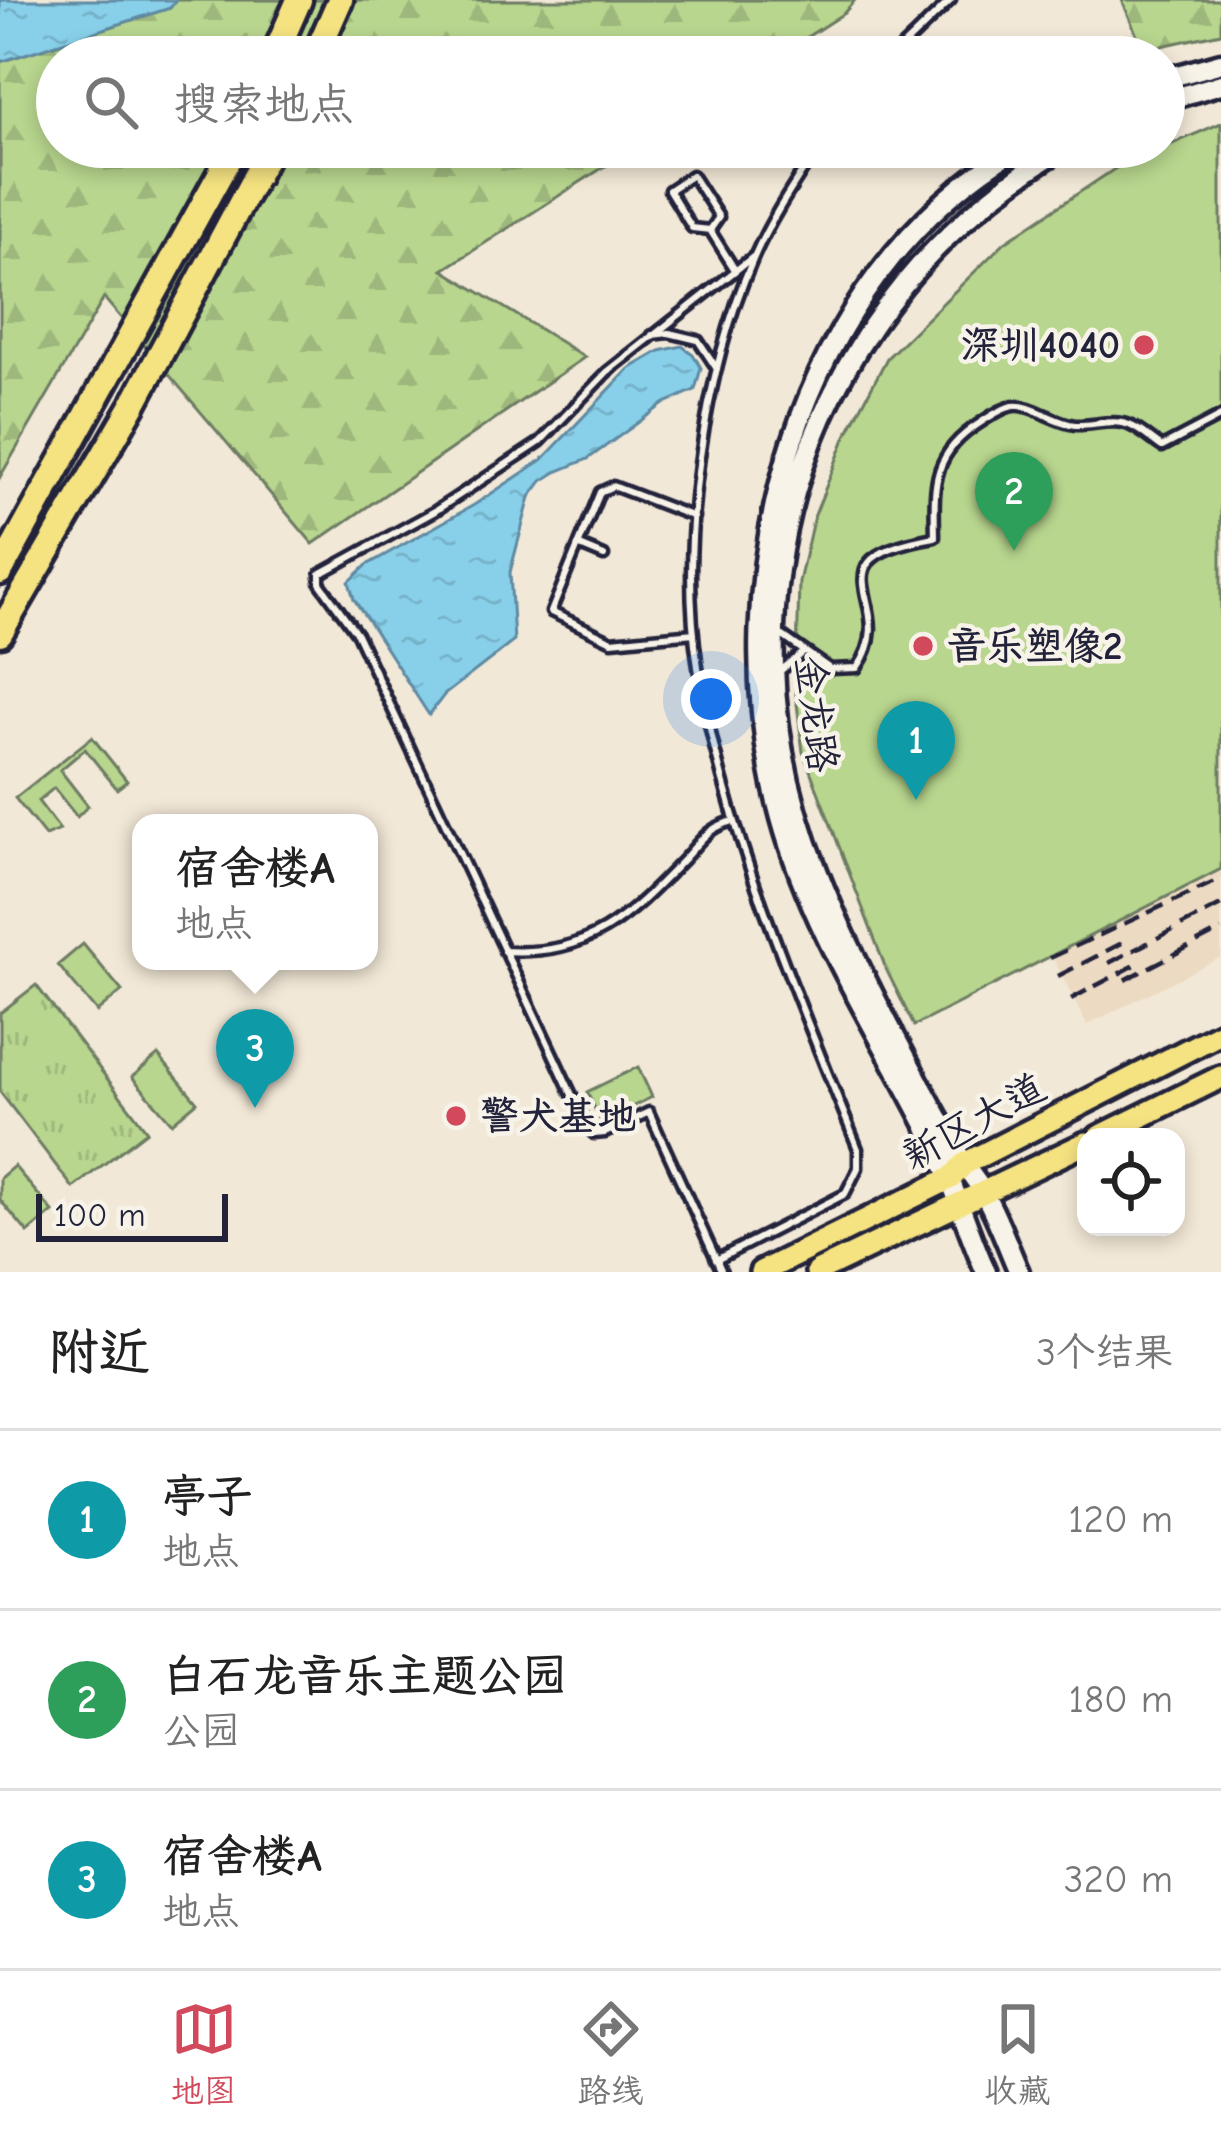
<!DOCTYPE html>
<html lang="zh">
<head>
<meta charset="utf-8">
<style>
  :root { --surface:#fff; --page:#f6f6f6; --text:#222; --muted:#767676; --line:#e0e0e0; --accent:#d1495b }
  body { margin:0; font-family:"Comic Neue","LXGW WenKai TC",sans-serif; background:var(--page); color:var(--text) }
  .controls { position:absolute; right:36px; bottom:36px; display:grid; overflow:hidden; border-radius:24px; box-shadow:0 6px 18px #0003 }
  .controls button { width:108px; height:108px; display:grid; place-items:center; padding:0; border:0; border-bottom:3px solid var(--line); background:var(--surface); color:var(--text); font:60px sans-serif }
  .scale { position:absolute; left:36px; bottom:30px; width:192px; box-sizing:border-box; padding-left:12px; border:6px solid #22223b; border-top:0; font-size:33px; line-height:42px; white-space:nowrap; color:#22223b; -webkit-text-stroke:9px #f7f3e8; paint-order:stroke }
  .you { position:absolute; left:711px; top:699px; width:42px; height:42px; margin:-30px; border:9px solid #fff; border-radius:50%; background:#1a73e8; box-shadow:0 0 0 18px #1a73e833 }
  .badge { display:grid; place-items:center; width:78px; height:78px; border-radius:50%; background:var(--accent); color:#fff; font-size:39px; font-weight:700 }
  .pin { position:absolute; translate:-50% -99px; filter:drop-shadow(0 3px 6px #0008) }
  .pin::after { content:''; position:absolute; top:63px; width:42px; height:36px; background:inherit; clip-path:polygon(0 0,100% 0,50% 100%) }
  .popup { position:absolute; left:132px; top:814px; width:246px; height:156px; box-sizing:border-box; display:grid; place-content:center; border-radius:24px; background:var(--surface); filter:drop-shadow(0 3px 9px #0005); font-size:39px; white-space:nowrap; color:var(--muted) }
  .popup b { font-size:45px; color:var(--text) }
  .popup::after { content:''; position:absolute; left:50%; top:100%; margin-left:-24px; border:24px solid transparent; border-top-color:var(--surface) }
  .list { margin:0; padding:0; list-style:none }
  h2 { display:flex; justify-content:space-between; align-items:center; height:156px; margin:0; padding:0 48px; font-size:51px }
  h2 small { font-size:39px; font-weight:400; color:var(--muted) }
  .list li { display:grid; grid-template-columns:78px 1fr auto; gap:36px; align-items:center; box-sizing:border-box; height:180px; padding:0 48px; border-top:3px solid var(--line) }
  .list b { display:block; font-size:45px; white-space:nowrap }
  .list p { margin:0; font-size:39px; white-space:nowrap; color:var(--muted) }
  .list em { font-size:39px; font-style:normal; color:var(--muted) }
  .icon { flex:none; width:66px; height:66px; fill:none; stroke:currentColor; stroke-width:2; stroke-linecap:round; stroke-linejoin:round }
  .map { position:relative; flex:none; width:1221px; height:1272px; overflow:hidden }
  .search { position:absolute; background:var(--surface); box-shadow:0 6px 18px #0003; left:36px; right:36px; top:36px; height:132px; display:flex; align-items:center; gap:30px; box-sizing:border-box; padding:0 42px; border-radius:66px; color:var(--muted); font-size:45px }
  .sheet { height:696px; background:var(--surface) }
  nav { display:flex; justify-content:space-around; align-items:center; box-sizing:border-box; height:168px; border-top:3px solid var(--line); background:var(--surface); font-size:33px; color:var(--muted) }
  nav a { display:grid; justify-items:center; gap:6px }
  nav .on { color:var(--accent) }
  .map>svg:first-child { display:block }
  .built { fill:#ecdac2 }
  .grass { fill:url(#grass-tufts); stroke:#6d7c64; stroke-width:3 }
  .forest { fill:url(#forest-firs); stroke:#6d7c64; stroke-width:3 }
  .green { fill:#b8d68e; stroke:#6d7c64; stroke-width:3 }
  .water { fill:url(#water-ripples); stroke:#5f8aa3; stroke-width:3 }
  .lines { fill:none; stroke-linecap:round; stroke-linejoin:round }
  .lane-casing { stroke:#22223b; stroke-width:15 }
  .secondary-casing { stroke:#22223b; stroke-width:27 }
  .primary-casing { stroke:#22223b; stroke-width:30 }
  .highway-casing { stroke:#22223b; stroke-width:33 }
  .lane { stroke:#f7f3e8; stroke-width:6 }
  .secondary { stroke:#f7f3e8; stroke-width:18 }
  .primary { stroke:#f5e382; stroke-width:21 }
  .highway { stroke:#f5e382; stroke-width:24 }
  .rail { stroke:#22223b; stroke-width:4.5; stroke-dasharray:18 9; stroke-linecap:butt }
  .poi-dot { fill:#d1495b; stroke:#f7f3e8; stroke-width:4.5 }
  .labels { text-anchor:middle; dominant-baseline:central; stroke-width:9; stroke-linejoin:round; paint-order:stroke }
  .poi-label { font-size:39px; font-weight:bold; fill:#22223b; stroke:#f7f3e8; text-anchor:start }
  .street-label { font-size:39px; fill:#22223b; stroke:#f7f3e8 }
</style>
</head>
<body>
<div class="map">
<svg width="1221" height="1272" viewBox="0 0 1221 1272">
  <defs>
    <pattern id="grass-tufts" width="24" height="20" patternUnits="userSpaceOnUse" patternTransform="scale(3)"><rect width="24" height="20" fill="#b8d68e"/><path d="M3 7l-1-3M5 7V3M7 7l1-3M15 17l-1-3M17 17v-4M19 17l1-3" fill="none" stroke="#9eb77b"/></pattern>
    <pattern id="forest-firs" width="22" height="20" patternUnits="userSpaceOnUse" patternTransform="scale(3)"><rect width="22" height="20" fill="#b8d68e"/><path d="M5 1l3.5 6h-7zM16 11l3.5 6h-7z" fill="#9eb77b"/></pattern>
    <pattern id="water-ripples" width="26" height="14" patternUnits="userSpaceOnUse" patternTransform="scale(3)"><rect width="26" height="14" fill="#88d0e9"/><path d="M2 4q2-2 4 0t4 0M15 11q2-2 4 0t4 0" fill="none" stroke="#75b2c9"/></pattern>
  </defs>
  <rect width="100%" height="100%" fill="#f2e8d7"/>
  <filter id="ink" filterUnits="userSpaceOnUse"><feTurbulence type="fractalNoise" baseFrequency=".00833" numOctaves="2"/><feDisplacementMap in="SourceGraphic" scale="24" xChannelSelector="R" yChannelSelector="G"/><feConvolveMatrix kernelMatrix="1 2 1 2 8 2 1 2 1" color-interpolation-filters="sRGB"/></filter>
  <g filter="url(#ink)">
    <path class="built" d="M1221,869V957L1087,1025L1052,956Z"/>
    <path class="grass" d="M36,985L147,1131L73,1188L0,1092V1013Z"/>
    <path class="forest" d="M176,0H855L844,13L776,57H57V147H635L443,270L585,357L313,544L104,298L0,477V62L170,8Z
      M1122,0H1221V33L1143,50Z"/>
    <path class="green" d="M1221,123V869L914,1026L886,969L803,752L796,696L799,582L813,520L846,436L887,358L1005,242L1116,168Z
      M92,737L127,781L117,789L85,749L60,770L88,806L77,817L54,788L38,801L60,830L45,836L15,798Z
      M83,944L122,991L97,1012L58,965Z
      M158,1055L197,1102L172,1123L132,1077Z
      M638,1067L652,1097L601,1122L587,1092Z
      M14,1166L53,1212L28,1233L0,1200V1178Z"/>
    <path class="water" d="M0,0H176L170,8L0,62Z
      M682,346L693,354L701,368L695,390L665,403L588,459L556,472L542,481L530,497L510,572L514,641L444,695L429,715L354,599L349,582L367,565L474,505L542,460L629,369L660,351Z"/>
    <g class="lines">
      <g class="lane-casing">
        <path id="lane" d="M892,57L951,0
          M710,230L692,228L669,190L692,175L719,217L710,230L735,270
          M652,335L669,333L698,340L717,369
          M580,546L604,556
          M694,633L612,641L551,612L600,492L613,486L694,517
          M783,636L830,669L857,668C905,602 802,560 935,537C934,485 931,454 980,423C989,417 1002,408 1013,406C1030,403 1055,423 1075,425C1090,426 1108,420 1122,423C1136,425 1151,440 1162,447L1221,416
          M780,671L803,653
          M504,951C590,956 627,918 683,860C701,841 707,827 734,821
          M716,1260L845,1194L858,1168V1149C797,994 724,831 698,667C678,542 704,372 754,257C771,218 795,183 818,147
          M722,1272L649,1112L605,1133L594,1134L587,1127L357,634L320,583V574L435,511L540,442L607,372L754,256"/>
      </g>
      <g class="secondary-casing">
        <path id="secondary" d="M1164,79L1221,63
          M1164,101L1221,84
          M986,1272C965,1225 952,1176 928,1129C877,1029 811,928 781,818C716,579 796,278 1019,147
          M1019,1272C1008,1247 999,1221 986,1197C979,1183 968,1172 961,1159C912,1070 855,967 818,873C707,598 810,297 1065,147"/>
      </g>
      <g class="primary-casing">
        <path id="primary" d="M1099,1137L1221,1077
          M761,1272L951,1178L964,1164L1221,1033
          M817,1272L1086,1143"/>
      </g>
      <g class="highway-casing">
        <path id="highway" d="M274,57L299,0
          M315,57L340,0
          M0,572L235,147
          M0,633L133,405L271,147"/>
      </g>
      <use href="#lane" class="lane"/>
      <use href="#secondary" class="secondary"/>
      <use href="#primary" class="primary"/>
      <use href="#highway" class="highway"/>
      <path class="rail" d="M1050,958L1221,879
        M1109,963L1221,905
        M1058,976L1122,943
        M1125,980L1221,930
        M1071,999L1135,965"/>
    </g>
  </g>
  <g class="poi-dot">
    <circle cx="1144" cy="345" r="12"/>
    <circle cx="923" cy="646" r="12"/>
    <circle cx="456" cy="1116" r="12"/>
  </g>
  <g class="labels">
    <g class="poi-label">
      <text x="1120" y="345" text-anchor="end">深圳4040</text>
      <text x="947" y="646">音乐塑像2</text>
      <text x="480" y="1116">警犬基地</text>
    </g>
    <g class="street-label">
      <text transform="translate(816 714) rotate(83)">金龙路</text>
      <text transform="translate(974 1122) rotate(-29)">新区大道</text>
    </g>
  </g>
</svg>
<div class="controls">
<button><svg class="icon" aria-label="locate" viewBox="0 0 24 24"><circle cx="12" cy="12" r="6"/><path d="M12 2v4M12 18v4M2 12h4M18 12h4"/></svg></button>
</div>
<div class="scale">100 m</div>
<div class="you"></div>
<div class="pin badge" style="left:916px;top:800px;background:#0f9aa8">1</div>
<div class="pin badge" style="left:1014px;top:551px;background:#2e9e5b">2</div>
<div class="pin badge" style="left:255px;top:1108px;background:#0f9aa8">3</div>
<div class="popup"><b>宿舍楼A</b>地点</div>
<div class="search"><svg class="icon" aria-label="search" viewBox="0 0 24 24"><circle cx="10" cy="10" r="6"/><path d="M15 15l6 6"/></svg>搜索地点</div>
</div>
<section class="sheet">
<h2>附近<small>3个结果</small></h2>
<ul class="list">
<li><span class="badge" style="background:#0f9aa8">1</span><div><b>亭子</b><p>地点</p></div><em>120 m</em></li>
<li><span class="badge" style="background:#2e9e5b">2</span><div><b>白石龙音乐主题公园</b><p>公园</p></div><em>180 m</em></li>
<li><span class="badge" style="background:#0f9aa8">3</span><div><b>宿舍楼A</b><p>地点</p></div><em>320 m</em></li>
</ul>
</section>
<nav>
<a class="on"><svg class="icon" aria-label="map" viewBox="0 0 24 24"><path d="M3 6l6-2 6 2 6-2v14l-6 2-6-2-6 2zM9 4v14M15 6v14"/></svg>地图</a>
<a><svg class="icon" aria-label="directions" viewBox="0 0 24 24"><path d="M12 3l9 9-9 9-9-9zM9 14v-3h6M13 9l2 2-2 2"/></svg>路线</a>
<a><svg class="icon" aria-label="saved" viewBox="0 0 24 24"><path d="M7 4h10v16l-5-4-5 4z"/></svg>收藏</a>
</nav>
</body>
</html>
